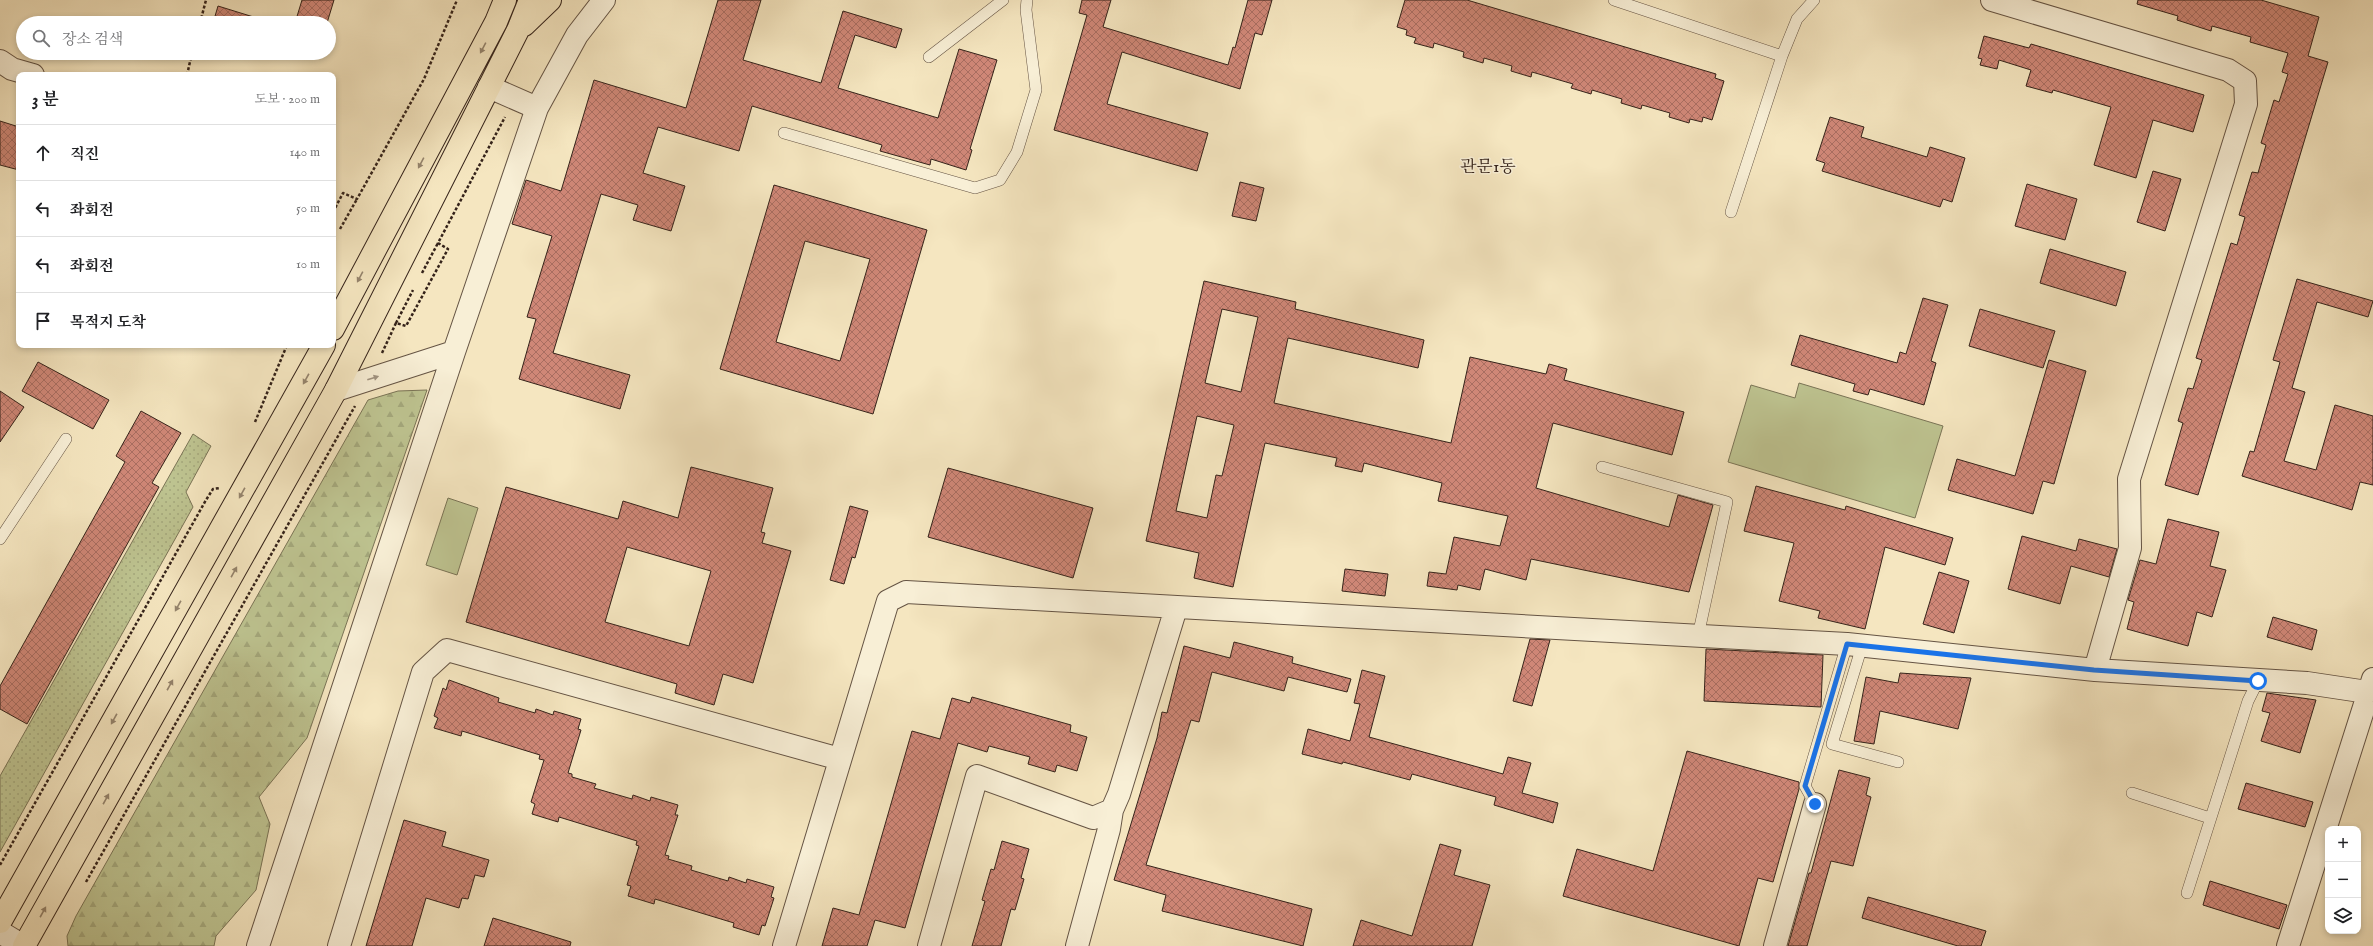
<!DOCTYPE html>
<html lang="ko">
<head>
<meta charset="utf-8">
<style>
  :root { --surface:#fff; --page:#f2f2f2; --text:#202124; --muted:#757577; --line:#e0e0e0 }
  body { margin:0; font-family:"IM FELL English","Noto Serif KR",serif; background:var(--page); color:var(--text) }
  .controls { position:absolute; right:12px; bottom:12px; display:grid; overflow:hidden; border-radius:8px; box-shadow:0 2px 6px #0003 }
  .controls button { width:36px; height:36px; display:grid; place-items:center; padding:0; border:0; border-bottom:1px solid var(--line); background:var(--surface); color:var(--text); font:20px sans-serif }
  .stop { position:absolute; width:12px; height:12px; margin:-9px; border:3px solid #1a73e8; border-radius:50%; background:#fff }
  .stop.end { background:#1a73e8; border-color:#fff; box-shadow:0 1px 4px #0008 }
  .list { margin:0; padding:0; list-style:none }
  h2 { display:flex; justify-content:space-between; align-items:center; height:52px; margin:0; padding:0 16px; font-size:17px }
  h2 small { font-size:13px; font-weight:400; color:var(--muted) }
  .list li { display:grid; grid-template-columns:26px 1fr auto; gap:12px; align-items:center; box-sizing:border-box; height:56px; padding:0 16px; border-top:1px solid var(--line) }
  .list b { display:block; font-size:15px; white-space:nowrap }
  .list em { font-size:13px; font-style:normal; color:var(--muted) }
  .icon { flex:none; width:22px; height:22px; fill:none; stroke:currentColor; stroke-width:2; stroke-linecap:round; stroke-linejoin:round }
  .map { position:relative; flex:none; width:2373px; height:946px; overflow:hidden }
  .search { position:absolute; background:var(--surface); box-shadow:0 2px 6px #0003; left:16px; top:16px; width:320px; height:44px; display:flex; align-items:center; gap:10px; box-sizing:border-box; padding:0 14px; border-radius:22px; color:var(--muted); font-size:15px }
  .panel { position:absolute; background:var(--surface); box-shadow:0 2px 6px #0003; left:16px; top:72px; width:320px; height:276px; border-radius:8px }
  .map>svg:first-child { display:block }
  .grass { fill:url(#grass-dots); stroke:#7a7456 }
  .forest { fill:url(#forest-firs); stroke:#7a7456 }
  .garden { fill:#bec491; stroke:#7a7456 }
  .building { fill:url(#building-cross-hatch); stroke:#35231a; fill-rule:evenodd }
  .lines { fill:none; stroke-linecap:round; stroke-linejoin:round }
  .lane-casing { stroke:#655444; stroke-width:12 }
  .street-casing { stroke:#655444; stroke-width:24 }
  .highway-casing { stroke:#35231a; stroke-width:24 }
  .path { stroke:#35231a; stroke-width:2.5; stroke-dasharray:3 2; stroke-linecap:butt }
  .lane { stroke:#f8efd6; stroke-width:11 }
  .street { stroke:#f8efd6; stroke-width:22 }
  .highway { stroke:#f5e6c0; stroke-width:22 }
  .oneway { fill:#95846d }
  .oneway2 { fill:#a09381 }
  .route { stroke:#1a73e8; stroke-width:5 }
  .labels { text-anchor:middle; dominant-baseline:central; stroke-width:3; stroke-linejoin:round; paint-order:stroke }
  .quarter-label { font-size:17px; fill:#35231a; stroke:#f8efd6 }
</style>
</head>
<body>
<div class="map">
<svg width="2373" height="946" viewBox="0 0 2373 946">
  <defs>
    <pattern id="grass-dots" width="8" height="8" patternUnits="userSpaceOnUse"><rect width="8" height="8" fill="#bec491"/><path d="M2 2h.1M6 6h.1" fill="none" stroke="#a4a87c" stroke-width="1.8" stroke-linecap="round"/></pattern>
    <pattern id="forest-firs" width="22" height="20" patternUnits="userSpaceOnUse"><rect width="22" height="20" fill="#bec491"/><path d="M5 1l3.5 6h-7zM16 11l3.5 6h-7z" fill="#a4a87c"/></pattern>
    <pattern id="building-cross-hatch" width="8" height="8" patternUnits="userSpaceOnUse"><rect width="8" height="8" fill="#cf8777"/><path d="M0 0l8 8M0 8l8-8" fill="none" stroke="#a96e61"/></pattern>
  </defs>
  <rect width="100%" height="100%" fill="#f5e6c0"/>
  <filter id="stains"><feTurbulence type="fractalNoise" baseFrequency=".005" numOctaves="4"/><feColorMatrix values="0 0 0 0 .2 0 0 0 0 .09 0 0 0 0 .02 0 0 0 .5 -.17"/></filter>
  <radialGradient id="worn" r=".72"><stop offset=".6" stop-color="#630" stop-opacity="0"/><stop offset="1" stop-color="#630" stop-opacity=".3"/></radialGradient>
  <path class="grass" d="M193,434L211,446L186,492L193,507L0,852V776Z"/>
  <path class="forest" d="M427,390L307,738L259,797L270,824L256,890L216,936L214,946H68L67,936L76,916L368,400L398,391Z"/>
  <path class="garden" d="M1799,383L1943,426L1915,518L1728,462L1751,385L1795,398Z
    M448,498L478,508L457,575L426,565Z"/>
  <path class="building" d="M302,0H334L327,23H295Z
    M718,0H761L743,60L821,83L843,11L902,29L896,48L855,35L838,88L938,118L959,49L997,60L970,149L972,150L966,170L931,159L930,165L880,151L882,145L752,106L739,151L658,127L643,173L685,186L671,231L633,220L638,205L601,194L553,353L630,375L620,409L519,379L536,319L527,317L552,236L512,224L526,180L561,191L594,80L686,108Z
    M1082,0H1111L1103,27L1228,65L1233,47L1235,48L1248,0H1272L1262,35L1255,33L1240,89L1122,52L1107,104L1208,133L1197,171L1054,130L1087,15L1079,13Z
    M1405,0H1467L1716,74L1715,78L1724,81L1712,120L1703,117L1702,122L1690,119L1689,123L1669,117L1670,113L1642,105L1641,109L1621,103L1622,99L1592,90L1591,94L1571,88L1573,84L1532,72L1531,77L1511,71L1512,66L1484,58L1483,63L1463,57L1464,52L1434,43L1433,48L1414,43L1416,38L1406,35L1407,30L1397,27Z
    M2138,0H2261L2319,17L2308,56L2328,62L2198,495L2165,485L2183,423L2178,421L2188,388L2193,389L2202,360L2196,358L2231,243L2237,245L2245,217L2239,215L2252,172L2258,173L2266,145L2261,143L2274,100L2279,102L2288,74L2282,72L2288,53L2250,42L2251,37L2212,26L2211,31L2177,20L2178,16L2137,4Z
    M218,6L260,19L259,23H213Z
    M1984,36L2029,48L2031,44L2204,95L2193,132L2153,120L2136,178L2094,165L2111,107L2053,90L2052,93L2026,86L2031,70L1999,60L1997,69L1980,65L1982,59L1978,58Z
    M1830,117L1864,127L1861,137L1927,157L1930,147L1965,158L1952,202L1943,199L1940,207L1822,171L1825,163L1816,160Z
    M0,121L19,127V170L0,165Z
    M2153,171L2181,179L2165,231L2137,222Z
    M1240,182L1264,188L1256,221L1232,216Z
    M2027,184L2077,199L2065,240L2015,226Z
    M774,185L927,230L873,414L720,369ZM805,241L870,259L840,361L776,342Z
    M2050,249L2126,272L2116,306L2040,283Z
    M2297,279L2373,301L2368,317L2317,302L2292,388L2305,392L2284,461L2316,470L2335,405L2373,416V485L2360,482L2352,510L2242,476L2250,451L2254,452L2280,362L2273,360Z
    M1204,281L1296,302L1295,309L1424,340L1418,368L1288,338L1274,403L1451,443L1470,357L1546,374L1549,364L1567,369L1564,380L1684,412L1672,455L1553,423L1536,488L1669,527L1678,495L1713,505L1689,592L1531,559L1526,580L1485,569L1480,590L1458,585L1457,590L1427,586L1429,572L1446,574L1454,537L1500,546L1508,516L1438,501L1442,483L1364,463L1362,472L1335,466L1337,458L1265,443L1233,587L1194,578L1199,553L1146,541ZM1222,309L1258,317L1241,392L1205,383ZM1197,416L1234,425L1222,476L1216,475L1207,518L1176,511Z
    M1923,298L1948,305L1931,361L1936,363L1924,405L1870,389L1868,395L1853,391L1855,384L1791,365L1800,335L1897,363L1900,352L1906,354Z
    M1980,309L2055,331L2043,368L1969,346Z
    M2049,360L2086,371L2054,484L2043,481L2033,514L1948,490L1957,459L2015,476Z
    M38,362L109,400L93,429L22,391Z
    M0,391L24,407L0,442Z
    M141,411L181,433L152,483L159,487L27,724L0,709V686L125,462L116,456Z
    M691,467L773,488L761,532L765,533L762,543L791,551L753,683L723,674L714,705L675,693L677,684L466,622L506,487L618,519L623,501L678,518ZM627,547L711,571L689,646L605,622Z
    M948,468L1093,508L1073,578L928,537Z
    M1756,486L1845,510L1846,506L1953,538L1945,565L1885,547L1865,629L1818,618L1820,611L1779,601L1794,543L1744,531Z
    M850,506L868,511L855,558L852,557L844,584L830,580Z
    M2168,519L2219,532L2210,566L2226,570L2212,617L2197,612L2188,646L2127,629L2134,602L2128,600L2140,560L2156,564Z
    M2022,536L2076,551L2079,539L2117,549L2109,577L2071,566L2060,604L2008,589Z
    M1345,569L1388,574L1385,596L1342,591Z
    M1939,572L1969,581L1954,633L1923,624Z
    M2273,617L2317,630L2312,650L2267,637Z
    M1530,639L1550,640L1532,706L1513,701Z
    M1234,642L1293,657L1292,663L1351,679L1347,692L1288,677L1284,691L1212,672L1199,722L1191,720L1146,865L1312,909L1303,946L1162,911L1166,895L1114,880L1157,738L1162,712L1167,713L1184,646L1230,658Z
    M1706,649L1823,655L1821,707L1704,701Z
    M1362,670L1385,676L1369,737L1503,774L1508,757L1531,763L1522,793L1558,803L1553,823L1494,805L1496,797L1412,774L1410,780L1343,762L1342,764L1302,754L1308,729L1350,741L1360,704L1354,703Z
    M1900,673L1971,678L1958,729L1880,711L1874,744L1854,741L1866,677L1898,683Z
    M449,680L499,698L498,702L535,713L536,709L553,715L554,711L581,719L578,729L581,730L568,773L572,774V777L596,784L594,788L632,799L633,795L650,801L651,797L678,805L675,815H678L665,855L669,856L668,859L692,866L691,870L728,881L729,877L746,883L747,879L774,887L771,897L774,898L765,926L762,925L759,935L733,927L734,923L655,899L654,904L628,896L631,886L627,885L639,846L636,845L637,841L559,817L558,822L532,814L535,804L531,802L544,760L539,759L540,755L462,731L461,736L434,728L438,718L434,716L443,688L446,690Z
    M2267,693L2316,700L2300,753L2261,741L2270,713L2262,711Z
    M972,697L1071,725L1070,732L1087,737L1077,771L1057,765L1055,772L1028,764L1030,757L989,746L987,752L958,743L905,928L875,920L867,946H822L833,908L859,915L912,731L940,739L952,698L970,703Z
    M1687,751L1799,782V789L1773,882L1758,878L1739,946L1563,896L1577,849L1653,871Z
    M1839,770L1870,778L1866,795L1871,797L1853,866L1831,861L1807,946H1788L1809,873H1811Z
    M2246,783L2313,802L2305,827L2238,809Z
    M404,820L446,832L442,846L489,860L484,877L475,875L468,899L462,898L459,908L426,898L412,946H366Z
    M1002,841L1029,849L1021,878L1024,879L1015,910L1011,909L1001,946H972L985,901L982,900L991,869L994,870Z
    M1440,844L1461,850L1454,875L1490,885L1472,946H1353L1361,920L1412,936Z
    M2210,881L2287,905L2279,929L2203,905Z
    M1868,897L1986,931L1981,946H1958L1862,918Z
    M493,918L571,942L570,946H484Z"/>
  <g class="lines">
    <g class="lane-casing">
      <path id="lane" d="M1614,0L1782,56
        M929,57L1003,0
        M784,133L975,188L1000,180L1017,152L1036,90L1026,10L1027,0
        M1731,212L1782,56L1797,19L1814,0
        M1602,467L1727,502L1698,636
        M0,539L66,439
        M1862,646L1832,744L1898,762
        M2132,793L2210,818
        M1815,804L1805,786L1847,644
        M2187,893L2248,701L2258,681"/>
    </g>
    <g class="street-casing">
      <path id="street" d="M1992,0L2228,70L2245,81L2246,104L2129,479L2130,548L2095,670
        M0,61L12,69L33,75
        M489,87L537,108
        M336,390L454,352
        M0,932L23,946
        M258,946L454,352L537,108L577,35L604,0
        M339,946L423,672L447,650L840,759
        M784,946L888,601L906,592L1847,644L2095,670L2307,683L2367,692
        M929,946L977,776L1093,818L1112,810
        M1077,946L1109,829L1112,810L1119,794L1176,608
        M1775,946L1815,804
        M2288,946L2373,679"/>
    </g>
    <g class="highway-casing">
      <path id="highway" d="M524,25L550,0
        M333,329L496,22L505,0
        M0,922L324,345
        M24,946L336,390L518,30L530,0"/>
    </g>
    <path class="path" d="M200,23L206,0
      M187,75L192,53
      M333,212L343,193L357,199L424,79L457,0
      M340,229L357,199
      M422,273L438,243
      M396,323L413,290
      M382,353L396,323L406,326L448,249L438,243L505,117
      M255,422L287,345
      M0,865L206,500L213,489L220,488
      M86,882L355,406"/>
    <use href="#lane" class="lane"/>
    <use href="#street" class="street"/>
    <use href="#highway" class="highway"/>
  </g>
  <defs><path id="oneway-solid" d="M-6-.8H1V-3.2L6.5 0L1 3.2V.8H-6Z"/></defs>
  <g class="oneway">
    <use href="#oneway-solid" transform="translate(483 48) rotate(118)"/>
    <use href="#oneway-solid" transform="translate(421 163) rotate(118)"/>
    <use href="#oneway-solid" transform="translate(360 277) rotate(118)"/>
    <use href="#oneway-solid" transform="translate(306 379) rotate(119)"/>
    <use href="#oneway-solid" transform="translate(242 493) rotate(119)"/>
    <use href="#oneway-solid" transform="translate(234 572) rotate(-61)"/>
    <use href="#oneway-solid" transform="translate(178 606) rotate(119)"/>
    <use href="#oneway-solid" transform="translate(170 685) rotate(-61)"/>
    <use href="#oneway-solid" transform="translate(114 719) rotate(119)"/>
    <use href="#oneway-solid" transform="translate(106 799) rotate(-61)"/>
    <use href="#oneway-solid" transform="translate(43 912) rotate(-61)"/>
  </g>
  <use class="oneway2" href="#oneway-solid" transform="translate(373 378) rotate(-18)"/>
  <g class="lines">
    <path class="route" d="M1815,804L1805,786L1847,644L2094,670L2258,681"/>
  </g>
  <g class="labels">
    <g class="quarter-label">
      <text x="1488" y="167">관문1동</text>
    </g>
  </g>
  <rect width="100%" height="100%" filter="url(#stains)"/>
  <rect width="100%" height="100%" fill="url(#worn)"/>
</svg>
<div class="controls">
<button>+</button>
<button>−</button>
<button><svg class="icon" aria-label="layers" viewBox="0 0 24 24"><path d="M12 4l9 5-9 5-9-5zM3 14l9 5 9-5"/></svg></button>
</div>
<div class="stop" style="left:2258px;top:681px"></div>
<div class="stop end" style="left:1815px;top:804px"></div>
<div class="search"><svg class="icon" aria-label="search" viewBox="0 0 24 24"><circle cx="10" cy="10" r="6"/><path d="M15 15l6 6"/></svg>장소 검색</div>
<section class="panel">
<h2>3 분<small>도보 · 200 m</small></h2>
<ul class="list">
<li><svg class="icon" aria-label="ahead" viewBox="0 0 24 24"><path d="M12 20V5M6 11l6-6 6 6"/></svg><div><b>직진</b></div><em>140 m</em></li>
<li><svg class="icon" aria-label="left" viewBox="0 0 24 24"><path d="M17 20v-9H6M10 6l-5 5 5 5"/></svg><div><b>좌회전</b></div><em>50 m</em></li>
<li><svg class="icon" aria-label="left" viewBox="0 0 24 24"><path d="M17 20v-9H6M10 6l-5 5 5 5"/></svg><div><b>좌회전</b></div><em>10 m</em></li>
<li><svg class="icon" aria-label="arrive" viewBox="0 0 24 24"><path d="M6 21V4h12l-3 4 3 4H6"/></svg><div><b>목적지 도착</b></div></li>
</ul>
</section>
</div>
</body>
</html>
